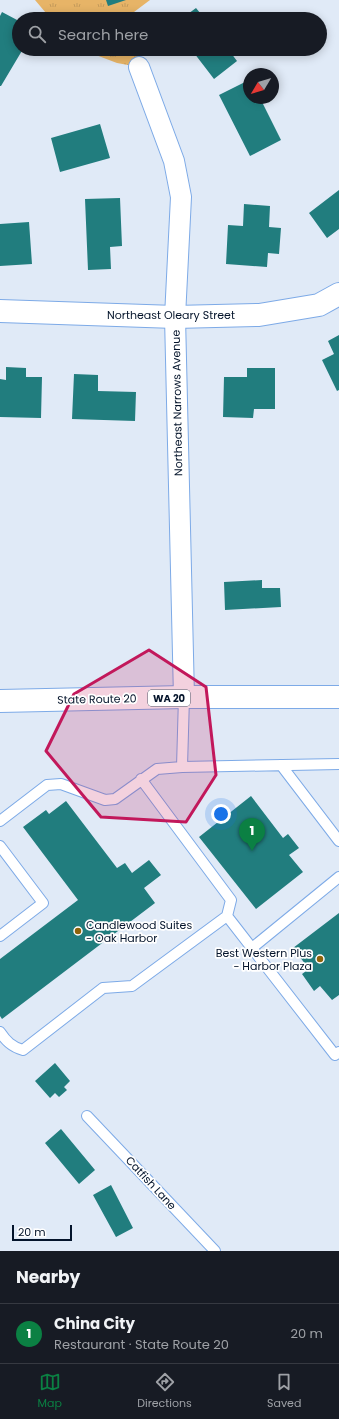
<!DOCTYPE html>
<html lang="en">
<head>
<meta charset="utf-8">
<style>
  :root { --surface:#171b24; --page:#20242c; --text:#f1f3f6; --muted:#9ea1a6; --line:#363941; --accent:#0b8043 }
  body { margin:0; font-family:Poppins,sans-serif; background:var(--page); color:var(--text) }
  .compass { position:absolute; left:243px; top:68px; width:36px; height:36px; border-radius:50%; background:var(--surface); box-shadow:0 2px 10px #0003; rotate:232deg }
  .scale { position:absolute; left:12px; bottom:10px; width:60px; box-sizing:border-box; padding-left:4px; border:2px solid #04142b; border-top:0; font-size:11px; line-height:14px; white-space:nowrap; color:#04142b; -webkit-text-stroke:3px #fff; paint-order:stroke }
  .you { position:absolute; left:221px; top:814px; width:14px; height:14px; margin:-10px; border:3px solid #fff; border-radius:50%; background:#1a73e8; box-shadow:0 0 0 6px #1a73e833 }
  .badge { display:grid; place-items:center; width:26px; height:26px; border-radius:50%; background:var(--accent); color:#fff; font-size:13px; font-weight:700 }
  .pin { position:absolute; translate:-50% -33px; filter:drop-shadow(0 1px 2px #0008) }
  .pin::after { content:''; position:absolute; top:21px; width:14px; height:12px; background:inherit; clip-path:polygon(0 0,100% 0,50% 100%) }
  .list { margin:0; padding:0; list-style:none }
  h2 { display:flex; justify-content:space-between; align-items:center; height:52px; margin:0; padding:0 16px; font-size:17px }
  h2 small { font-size:13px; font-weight:400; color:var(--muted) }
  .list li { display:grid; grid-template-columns:26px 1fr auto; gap:12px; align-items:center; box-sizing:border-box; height:60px; padding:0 16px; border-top:1px solid var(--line) }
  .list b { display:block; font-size:15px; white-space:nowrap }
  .list p { margin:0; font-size:13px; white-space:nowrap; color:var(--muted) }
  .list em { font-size:13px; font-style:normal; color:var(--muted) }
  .icon { flex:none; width:22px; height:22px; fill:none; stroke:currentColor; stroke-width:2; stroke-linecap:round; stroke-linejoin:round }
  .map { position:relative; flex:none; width:339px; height:1251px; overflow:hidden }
  .search { position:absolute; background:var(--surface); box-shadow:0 2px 10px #0003; left:12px; right:12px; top:12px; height:44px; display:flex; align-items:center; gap:10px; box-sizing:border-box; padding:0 14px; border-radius:22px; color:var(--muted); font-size:15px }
  .sheet { height:112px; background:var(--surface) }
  nav { display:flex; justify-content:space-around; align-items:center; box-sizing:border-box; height:56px; border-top:1px solid var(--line); background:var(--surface); font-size:11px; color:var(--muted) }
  nav a { display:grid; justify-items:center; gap:2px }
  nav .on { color:var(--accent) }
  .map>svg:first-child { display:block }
  .park { fill:url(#park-tufts) }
  .building { fill:#217d7e }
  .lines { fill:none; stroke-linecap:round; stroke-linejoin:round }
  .lane-casing { stroke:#7daae7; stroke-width:12 }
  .street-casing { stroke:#7daae7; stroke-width:22 }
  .secondary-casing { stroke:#7daae7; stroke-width:24 }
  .primary-casing { stroke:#7daae7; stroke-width:24 }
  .lane { stroke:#fff; stroke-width:10 }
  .street { stroke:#fff; stroke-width:20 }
  .secondary { stroke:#fff; stroke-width:22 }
  .primary { stroke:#fff; stroke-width:22 }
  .marked { fill:#c2185b; fill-opacity:0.2; stroke:#c2185b; stroke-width:3; stroke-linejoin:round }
  .poi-dot { fill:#8f620a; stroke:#fff; stroke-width:1.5 }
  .labels { text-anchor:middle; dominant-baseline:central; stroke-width:3.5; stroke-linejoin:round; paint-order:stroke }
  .shield { fill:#fff; stroke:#4f5a6b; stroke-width:1 }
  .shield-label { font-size:10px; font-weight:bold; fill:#04142b }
  .street-label { font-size:11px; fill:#04142b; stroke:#fff }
  .poi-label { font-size:11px; fill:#04142b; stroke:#fff; text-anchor:start }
</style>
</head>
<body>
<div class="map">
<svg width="339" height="1251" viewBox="0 0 339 1251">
  <defs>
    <pattern id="park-tufts" width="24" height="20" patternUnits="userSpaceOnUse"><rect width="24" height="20" fill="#e7b467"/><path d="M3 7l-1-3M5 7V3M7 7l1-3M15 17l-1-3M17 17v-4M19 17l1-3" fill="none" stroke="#c49a5a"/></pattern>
  </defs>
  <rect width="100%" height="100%" fill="#e0eaf7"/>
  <path class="park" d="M35,0H150L134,12L135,19H51Z
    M80,49H137L139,67L117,63Z"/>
  <path class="building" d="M106,0H126L108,6Z
    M196,8L205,19H181Z
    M2,12L19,21V49H23L1,86H0V16Z
    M191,49H228L237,61L214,79Z
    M249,80V98H260L281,140L250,156L219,95Z
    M100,124L110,158L60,172L51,138Z
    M339,190V229L327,238L309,213Z
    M120,198L122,246L110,247L111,269L88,270L85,199Z
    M244,204L270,206L269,227L281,228L279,254L268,253L267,267L226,264L228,225L243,226Z
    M29,222L32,264L0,266V224Z
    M339,335V390L337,391L322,360L334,354L328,341Z
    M6,367L26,368V377H42L41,418L0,417V379L6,380Z
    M247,368H275V409H254L253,418L223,417L224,377H247Z
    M74,374L98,375V391L136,392L135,421L72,419Z
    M262,580V588H280L281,607L225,610L224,582Z
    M251,796L283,838L288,834L299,848L289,855L303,872L256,909L199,837Z
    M66,801L117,868L125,863L132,873L149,860L161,875L144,888L155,903L2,1019L0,1016V959L78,900L23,827L46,810L49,814Z
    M339,913V995L332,1000L320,986L314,991L302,974L309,969L293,948Z
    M55,1063L70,1081L64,1087L67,1090L59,1097L55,1093L50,1098L35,1081Z
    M61,1129L95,1170L79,1184L45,1143Z
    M111,1185L133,1228L116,1237L93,1195Z"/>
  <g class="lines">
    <g class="lane-casing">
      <path id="lane" d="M184,697L182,767L339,764
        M281,765L339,841
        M141,779L231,900L227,916
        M0,821L47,785L61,784L105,800L115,799L157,769L182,767
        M0,846L43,903L0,936
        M252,948L339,877
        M0,1032C6,1041 12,1047 23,1050L103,988L132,986L227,916L335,1055L339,1052
        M87,1116L215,1251"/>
    </g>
    <g class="street-casing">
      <path id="street" d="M139,67L174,161L181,197L175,317L184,697"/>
    </g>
    <g class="secondary-casing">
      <path id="secondary" d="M0,311L175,317L259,315L319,305L339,294"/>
    </g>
    <g class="primary-casing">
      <path id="primary" d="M0,701L184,697H339"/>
    </g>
    <use href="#lane" class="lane"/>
    <use href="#street" class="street"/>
    <use href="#secondary" class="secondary"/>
    <use href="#primary" class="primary"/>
  </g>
  <path class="marked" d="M149,650L206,687L216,775L186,822L101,817L46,751L74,694Z"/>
  <g class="poi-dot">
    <circle cx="78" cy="931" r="4"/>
    <circle cx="320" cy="959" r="4"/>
  </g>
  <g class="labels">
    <rect class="shield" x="148" y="690" width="42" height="16" rx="3"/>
    <g class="shield-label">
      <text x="169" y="698">WA 20</text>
    </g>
    <g class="street-label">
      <text x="171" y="315">Northeast Oleary Street</text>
      <text transform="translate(177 403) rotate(-91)">Northeast Narrows Avenue</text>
      <text transform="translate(97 699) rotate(-1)">State Route 20</text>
      <text transform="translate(151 1183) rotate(47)">Catfish Lane</text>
    </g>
    <g class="poi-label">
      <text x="86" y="925">Candlewood Suites<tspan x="86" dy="13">- Oak Harbor</tspan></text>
      <text x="312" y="953" text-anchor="end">Best Western Plus<tspan x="312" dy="13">- Harbor Plaza</tspan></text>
    </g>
  </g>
</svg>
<svg class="compass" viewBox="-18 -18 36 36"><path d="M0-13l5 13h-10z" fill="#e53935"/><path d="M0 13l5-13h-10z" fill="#9ea1a6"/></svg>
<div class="scale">20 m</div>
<div class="you"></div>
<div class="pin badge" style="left:252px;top:851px">1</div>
<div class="search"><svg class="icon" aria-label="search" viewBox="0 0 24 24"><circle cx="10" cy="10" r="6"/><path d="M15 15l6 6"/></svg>Search here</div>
</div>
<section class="sheet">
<h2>Nearby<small></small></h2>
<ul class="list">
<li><span class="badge">1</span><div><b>China City</b><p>Restaurant · State Route 20</p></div><em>20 m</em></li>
</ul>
</section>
<nav>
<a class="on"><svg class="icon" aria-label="map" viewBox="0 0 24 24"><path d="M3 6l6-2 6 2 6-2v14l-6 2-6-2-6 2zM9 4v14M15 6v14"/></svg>Map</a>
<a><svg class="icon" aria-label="directions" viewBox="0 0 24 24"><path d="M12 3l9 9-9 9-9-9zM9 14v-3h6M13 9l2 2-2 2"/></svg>Directions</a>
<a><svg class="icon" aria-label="saved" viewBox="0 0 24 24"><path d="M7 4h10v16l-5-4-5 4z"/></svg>Saved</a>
</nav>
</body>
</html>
